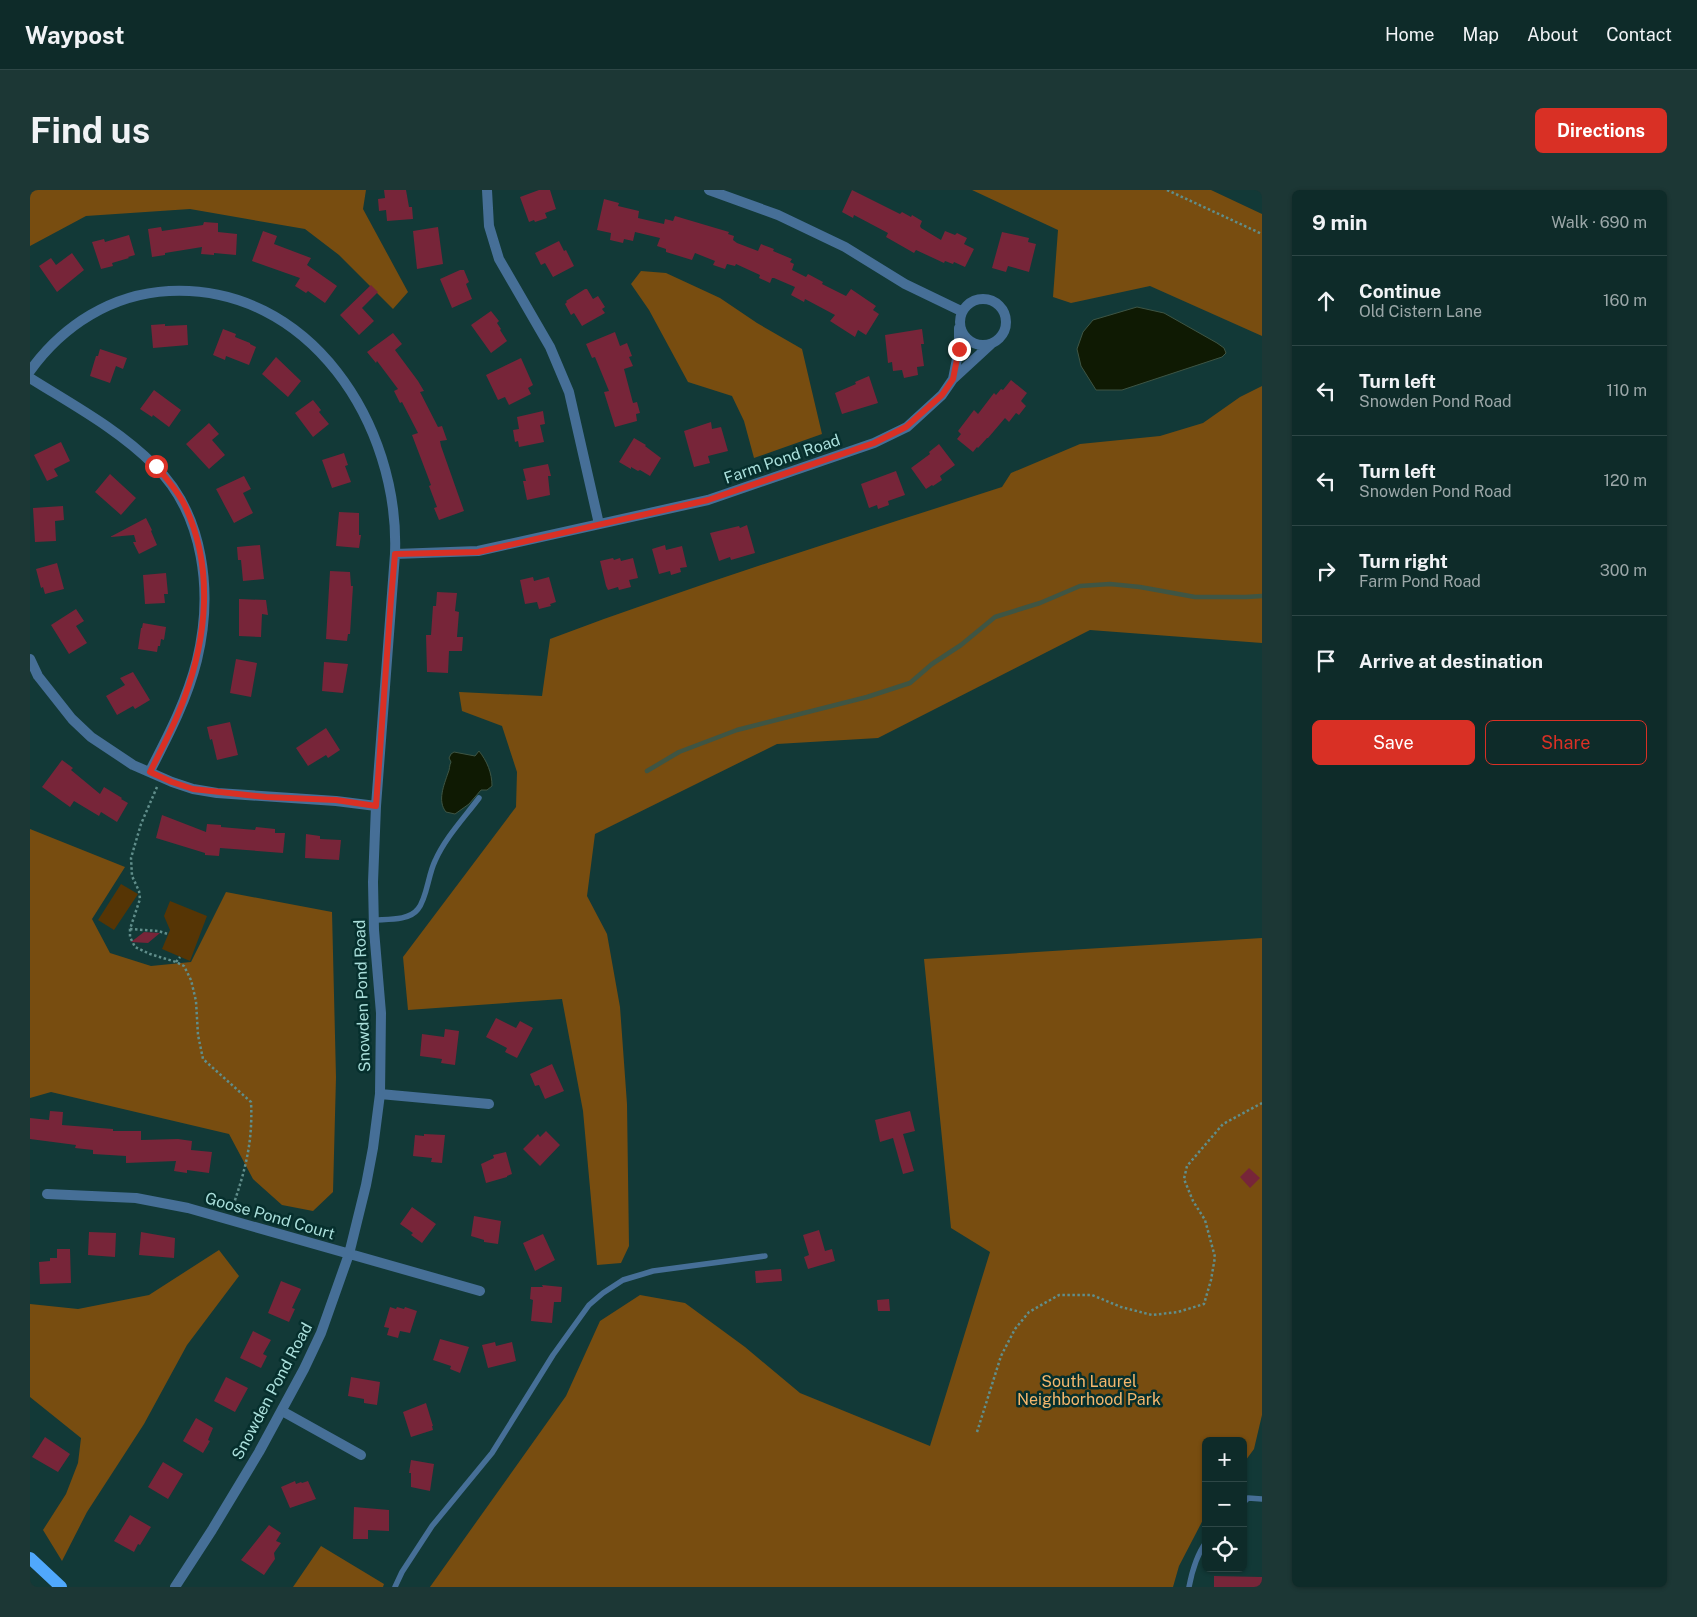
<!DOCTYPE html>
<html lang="en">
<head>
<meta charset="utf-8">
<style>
  :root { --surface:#0e2b29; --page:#1c3735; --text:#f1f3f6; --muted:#9ba7a8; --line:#2e4746; --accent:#d93025 }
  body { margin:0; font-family:"Public Sans",sans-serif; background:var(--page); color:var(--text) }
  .controls { position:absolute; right:15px; bottom:15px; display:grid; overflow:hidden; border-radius:8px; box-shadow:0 1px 4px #0004 }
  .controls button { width:45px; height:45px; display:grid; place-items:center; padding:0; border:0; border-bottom:1px solid var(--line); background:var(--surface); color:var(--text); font:25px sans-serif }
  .stop { position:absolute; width:15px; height:15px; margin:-11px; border:4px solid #d93025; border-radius:50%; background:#fff }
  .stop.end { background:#d93025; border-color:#fff; box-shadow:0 1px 5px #0008 }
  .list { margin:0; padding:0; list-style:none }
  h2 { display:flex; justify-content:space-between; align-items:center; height:65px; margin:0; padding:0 20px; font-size:21px }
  h2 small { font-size:16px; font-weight:400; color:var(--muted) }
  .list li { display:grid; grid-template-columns:32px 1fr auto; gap:15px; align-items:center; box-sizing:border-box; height:90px; padding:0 20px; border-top:1px solid var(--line) }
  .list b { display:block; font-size:19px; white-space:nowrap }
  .list p { margin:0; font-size:16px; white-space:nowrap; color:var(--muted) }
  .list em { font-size:16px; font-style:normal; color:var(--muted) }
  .actions { display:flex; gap:10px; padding:15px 20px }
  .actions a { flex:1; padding:11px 0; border:1px solid var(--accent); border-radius:8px; text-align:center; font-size:18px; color:var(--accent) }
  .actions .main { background:var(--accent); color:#fff }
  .icon { flex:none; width:28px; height:28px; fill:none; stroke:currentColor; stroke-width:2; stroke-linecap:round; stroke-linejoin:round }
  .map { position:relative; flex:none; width:1232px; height:1397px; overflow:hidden; border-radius:8px }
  header { display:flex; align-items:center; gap:30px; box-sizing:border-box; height:70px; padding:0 25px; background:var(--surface); border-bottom:1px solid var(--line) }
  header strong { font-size:24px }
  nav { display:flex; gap:28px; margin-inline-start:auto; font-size:18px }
  .intro { display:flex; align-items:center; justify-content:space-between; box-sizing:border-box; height:120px; padding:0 30px }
  h1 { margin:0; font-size:35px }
  .button { padding:12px 22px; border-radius:8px; background:var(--accent); color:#fff; font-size:18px; font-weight:700 }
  main { display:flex; gap:30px; padding:0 30px }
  aside { flex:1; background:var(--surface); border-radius:8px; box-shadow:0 1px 4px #0004 }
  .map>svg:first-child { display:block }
  .green { fill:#563505 }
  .forest { fill:#784d10 }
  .water { fill:#0f1a03; stroke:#3e5544 }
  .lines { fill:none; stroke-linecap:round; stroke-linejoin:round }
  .stream { stroke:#3e5544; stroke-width:4.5 }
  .building { fill:#772539 }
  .path { stroke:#608e8b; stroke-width:2.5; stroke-dasharray:2.5 2.5; stroke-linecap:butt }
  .service { stroke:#466f97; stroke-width:5.5 }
  .minor { stroke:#466f97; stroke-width:10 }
  .primary { stroke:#50a8fc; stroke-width:12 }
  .route { stroke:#d93025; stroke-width:6 }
  .labels { text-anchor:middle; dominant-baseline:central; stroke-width:5; stroke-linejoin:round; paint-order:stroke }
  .street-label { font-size:16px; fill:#aadfdb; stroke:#062f2d }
  .park-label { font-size:16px; fill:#f5b76d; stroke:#062f2d }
</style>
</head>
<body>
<header>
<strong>Waypost</strong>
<nav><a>Home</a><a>Map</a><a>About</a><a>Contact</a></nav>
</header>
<div class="intro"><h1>Find us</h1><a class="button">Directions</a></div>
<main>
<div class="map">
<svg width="1232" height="1397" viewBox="0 0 1232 1397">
  <rect width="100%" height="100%" fill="#123937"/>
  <path class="green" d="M91,694L108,704L84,740L68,730Z
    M140,711L177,726L160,771L132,759L140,740L134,726Z"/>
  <path class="forest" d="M0,0H336L333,19L378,102L363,119L309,65L275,39L160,19L56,26L0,56Z
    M942,0H1181L1232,24V146L1120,96L1041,113L1023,107L1028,40Z
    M611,81L636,83L690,108L727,133L772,159L792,244L724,268L714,231L702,206L658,192L619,120L601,94Z
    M1232,196V453L1060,440L848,548L747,554L565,644L557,706L577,744L590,817L597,914L599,1056L591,1073L567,1075L553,921L532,809L378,820L373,767L486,617L487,582L472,536L432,521L429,502L512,506L520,449C669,393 821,346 972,297L981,283L1050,254L1130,246L1173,233L1210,207Z
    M0,639L95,677L62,729L80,763L121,776L161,772L196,702L302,722L306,887L303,1002L283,1021L252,1015L223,989L199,944L21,902L0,908Z
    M1232,748V1225L1224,1259L1213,1274V1251H1176V1324L1149,1376L1143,1397H400L536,1206L570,1131L610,1105L655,1113L715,1157L770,1203L900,1256L960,1062L921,1038L894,769Z
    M189,1060L209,1086L157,1155L114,1234L57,1322L32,1371L13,1340L36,1304L48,1273L51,1248L0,1207V1114L48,1119L119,1105Z
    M291,1356L354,1394L353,1397H263Z"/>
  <path class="water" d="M1107,117L1134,123L1187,153L1194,158L1196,163L1192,167L1092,200H1066L1051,176L1047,159L1053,142L1063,130Z
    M449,561C457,571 462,583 462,596L457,600H451L439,614L425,624L416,622C407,611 414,595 418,583C420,579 419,576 421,572L419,568L421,564L424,562L445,566Z"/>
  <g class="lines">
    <path class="stream" d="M617,581L649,562L707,540L837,507L880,493L902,474L931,455L965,427L1010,413L1050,396L1080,394L1110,397L1165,407H1216L1232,406"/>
  </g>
  <path class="building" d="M354,0H376L379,17H382L383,29L357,31L356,20L349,21L348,9L355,8Z
    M509,0H520L526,19L515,23L517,28L505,32L504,30L499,32L490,7Z
    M822,0L870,24L872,22L881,27L882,25L892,31L890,36L891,38L911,50L915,41L925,45L927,43L937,48L934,54L944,59L935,77L924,72L923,74L915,71L914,73L886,60L884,63L856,47L858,43L824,25L823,28L812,22Z
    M574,9L589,13L588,16L609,21L608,28L634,34L635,29L643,31L645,26L699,42L698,44L704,46L703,50L707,53L728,61L731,54L744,59L743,61L762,69L760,72L764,74L762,80L776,87L778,84L793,92L792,94L816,106L821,99L846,116L843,120L849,124L836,145L828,140L825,147L800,131L805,125L775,109L774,112L761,105L765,97L744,88H742L740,93L729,88L730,85L706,74L705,76L697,74L695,79L683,75L685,71L665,63L662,70L636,62V59L627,56L630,48L605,42L603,51L594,49L593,53L580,50L581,43L567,40Z
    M174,32L188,33V42L207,44L206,65L184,63V65L171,64L172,57L135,63V65L122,67L118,39L131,37L132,41L173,35Z
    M408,37L413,74L387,79L383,41Z
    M233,41L247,46L244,54L281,68L277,75L307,96L295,113L278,101L276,103L265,96L270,88L222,71Z
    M972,42L999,48L998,52L1006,54L999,82L978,76L976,82L962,78Z
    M99,45L105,65L98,67L99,68L82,73L83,76L71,79L62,52L74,49L75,52Z
    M529,51L534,61L536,60L544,76L523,87L515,73L511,75L505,63Z
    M42,63L54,80L27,102L9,76L21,68L26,75Z
    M430,80H434L439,92L436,94L442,109L422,118L410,89Z
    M341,95L348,102L332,118L344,131L329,145L310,125Z
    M555,99H557L563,109L568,106L575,117L572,119L575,123L552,136L544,123L541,125L535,114L537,112L536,111Z
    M461,121L469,131L467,133L471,139L470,140L477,151L461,163L441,135Z
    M135,134V136L157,135L158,155L123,158L121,135Z
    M193,139L206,144L205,147L220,153V154L226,157L219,175L196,166L195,170L183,165Z
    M892,139L894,154H891L894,176L887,177L888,185L874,188L872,180L863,181L862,172L858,173L855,145Z
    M585,142L590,156L597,153L602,166L599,167L603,176L594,179L603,213L607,212L610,223L606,224L607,231L585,237L574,202L579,201L565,167L562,168L556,154Z
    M363,143L372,154L365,160L388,191L394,201L390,202L408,237L412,236L417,250L410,251L411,256L434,321L409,330L404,318L407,317L399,296L401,295L382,245L388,243L372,212L370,213L364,201L368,199L347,171L346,173L337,162Z
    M70,159L97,168L93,179L86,176L80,193L60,186L66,166H68Z
    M246,167L271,191L258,207L232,184Z
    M491,168L503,195L498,198L501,204L479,215L475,207L468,210L456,185Z
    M839,186L848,213L812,224L805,203L826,194L825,192Z
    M981,190L997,203L991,211L996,216L989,225L986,223L979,232L975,228L958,248H957L948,258L947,257L943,262L927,249L931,244L928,241L944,220L948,224L964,203L966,205L971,199L973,200Z
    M124,200L151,220L139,237L123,225L122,227L110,219Z
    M283,210L291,220L289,222L299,234L283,247L265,223Z
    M513,221L515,234L510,235L514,252L489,257L488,251L485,252L483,240L489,239L487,227Z
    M681,232L682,239L691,237L698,261L678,266L680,273L664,277L654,241Z
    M179,233L189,244L182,250L195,265L179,279L156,254Z
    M604,248L616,255L615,256L631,268L620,286L610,280L608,281L601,277V279L589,272Z
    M31,252L40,271L24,279L28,286L17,291L4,265Z
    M909,254L925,275L910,286L912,290L903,296L902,295L896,299L881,278L900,264L899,262Z
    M314,263L318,275L315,276L321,292L302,298L292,270Z
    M518,274L521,286H518L520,305L497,310L493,291H496L493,279Z
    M866,281L875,305L858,311L859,315L848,319L847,315L839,318L831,294Z
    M80,284L106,308L91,325L65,302Z
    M214,286L221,299L213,303L223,323L204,333L186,299Z
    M33,316L34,330L25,331L26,351L5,352L3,318Z
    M309,322L329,323V345H331L329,358L306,356Z
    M116,328L122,340L121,341L127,355L109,364L103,352H106L104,345L80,347Z
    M717,335L725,363L701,370L700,367L689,371L680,343L709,336L710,338Z
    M230,355L234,389L213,391L211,370H208L207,357Z
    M635,355L636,360L652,356L657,377L650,378L651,382L641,385L640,381L629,384L622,359Z
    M583,368L584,370L590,368L591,371L603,368L608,388L599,390L601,397L589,400L588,397L578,400L576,396L570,371Z
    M27,373L34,399L15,404L13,397L11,398L6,379Z
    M300,381L320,382L321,396H323L320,444H318L317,451L296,449Z
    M136,383L138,404H134L135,413L115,414L113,385Z
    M503,387L504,391L519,387L526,412L520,414L521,416L509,419L507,412L495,414L490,390Z
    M407,402L427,403L425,421L429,422L427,447H433L432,461H419L418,483L397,482L396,445H401L403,416H406Z
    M209,409L236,410L238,425L232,424L231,447L209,446Z
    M46,419L54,431L46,436L57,453L39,464L21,435Z
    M113,433L136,437L134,450L131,449L130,456H128L127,462L108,459L111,438H112Z
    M206,469L227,473L221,507L200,503Z
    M294,472L318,474L313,503L292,501Z
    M103,482L120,510L105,519L103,516L87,525L76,506L95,495L90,488Z
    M200,532L208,565L187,570L182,549L180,550L177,537Z
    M296,538L310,560L298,568L296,565L278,576L266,558Z
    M32,570L43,578L41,580L70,604L74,597L92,608L91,609L98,613L87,632L71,622L69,626L44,611L40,617L12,597Z
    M132,625L176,642L177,634L191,635V637L225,640L226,637L245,639V643H255L253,663L190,658L189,666L175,665V663L126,648Z
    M276,644L290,646V649L311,650L309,670L275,668Z
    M114,742L130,743L118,753L101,752Z
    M466,828L486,838L490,831L503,838L487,868L475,862L477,858L456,847Z
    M415,839L429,841L425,875L411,873L412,869L390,866L392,844L414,847Z
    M522,874L534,901L515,909L509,895L505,896L500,884Z
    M20,921L33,922L32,935L83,939V941H111V950L148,949L162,951L161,960L182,962L179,983L157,980V983L144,981L146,971L96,973V966L63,964V960L45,958L46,955L0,949V928L19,930Z
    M880,921L885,941L873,944L884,981L873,984L863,948L850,952L845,930Z
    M516,941L530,955L510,976L493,959L508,944L510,947Z
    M394,944L415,945L412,973L401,972L402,968L383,966L385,945L394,946Z
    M476,962L482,984L477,986V987L456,993L451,974L464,968L463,965Z
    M1219,978L1230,988L1220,998L1210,987Z
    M382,1017L406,1034L392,1053L381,1045L383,1043L370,1034Z
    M444,1026L471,1031L468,1054L454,1052V1050L441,1046Z
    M789,1040L795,1061L802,1059L805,1071L778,1079L774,1067L779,1065L773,1045Z
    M59,1042L86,1043L85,1067L58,1065Z
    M111,1042L145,1048L144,1068L109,1065Z
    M513,1044L525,1070L505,1081L493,1053Z
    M27,1059H40L41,1093L10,1094L9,1072L20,1071V1068H27Z
    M751,1079L752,1091L726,1093L725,1081Z
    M251,1091L271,1099L262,1118L265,1119L259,1132L238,1123Z
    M512,1095L532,1097L531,1112H524L522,1133L501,1131L503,1110L500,1109L501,1097H513Z
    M859,1109L860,1121H848L847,1110Z
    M360,1117L366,1119L367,1117L374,1119L375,1117L387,1121L380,1143L370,1141L368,1148L357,1145L359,1138L354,1137Z
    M223,1141L241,1150L233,1164L237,1166L231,1178L210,1168Z
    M410,1149L439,1157L430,1183L420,1179L421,1176L403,1170Z
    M465,1152L466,1156L482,1152L486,1171L458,1178L452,1155Z
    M196,1187L218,1198L205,1222L184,1211Z
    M321,1187L350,1192L347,1215L334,1213V1209L318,1206Z
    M396,1213L403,1236H402L403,1240L381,1247L373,1222Z
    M166,1228L183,1238L178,1250L180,1251L173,1263L153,1251Z
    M15,1247L40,1264L28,1282L2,1267Z
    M381,1270L404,1274L400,1301L381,1297V1283H379Z
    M133,1272L153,1284L138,1309L118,1297Z
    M265,1291L266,1294L271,1292L272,1293L278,1291L286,1309L260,1318L251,1297Z
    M324,1317L359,1320V1341L338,1340V1349H323Z
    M100,1325L121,1337L110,1355L108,1354L104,1362L84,1351Z
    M239,1335L251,1343L246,1351L251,1353L244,1363L245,1369L234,1385L211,1370Z
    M1184,1386L1232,1387V1397H1184Z"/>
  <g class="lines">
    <path class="path" d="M1137,0L1232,44
      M127,597L111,634L101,668L102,686L109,701L110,709L100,739V747L105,757L120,764L146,772L154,776L161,790L166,811L168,845L173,869L221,912C223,953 215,981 202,1019
      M100,739L128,741L138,744
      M146,772L150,767
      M947,1242L971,1166L985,1139L999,1122L1029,1105H1062L1091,1117L1122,1125L1148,1122L1174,1114L1181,1090L1185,1067L1175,1030L1163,1011L1154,989L1157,976L1193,934L1232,913"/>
    <path class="service" d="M344,730C357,729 379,731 388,719C397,708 398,685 405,671C415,648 434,628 449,608
      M1213,1313L1218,1308L1232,1309
      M365,1397L372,1382L402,1336L462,1263L523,1165L559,1115L573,1103L593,1090L623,1081L735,1066
      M1159,1397C1162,1381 1166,1366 1176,1352"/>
    <path class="minor" d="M457,0L459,36L469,69L520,157L539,202L569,334
      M679,0L748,25L815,57L875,94L931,121
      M930 132a23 23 0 1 1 46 0a23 23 0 1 1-46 0Z
      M929,138V159L923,189L961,154
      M0,181C33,135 82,104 139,101C280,94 370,235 365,364L346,616L343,692L344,740L351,823L350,904L343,958L336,995L319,1064L291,1143L274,1179L229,1262L182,1340L145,1397
      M0,188C43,215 88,239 124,275C175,324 183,404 167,470C157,510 138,546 120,581
      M365,364L448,361L678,310L844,253L877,237L912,205L923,189
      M0,469L8,486L42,529L61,547L103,575L142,592L163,599L187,603L306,611L346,616
      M350,904L459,914
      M17,1004L106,1008L158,1018L450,1101
      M252,1221L331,1265"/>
    <path class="primary" d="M0,1368L31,1397"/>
  </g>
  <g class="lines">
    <path class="route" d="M126,276C136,288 148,301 155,316C184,378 177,447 154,509C145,534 132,558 120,582L142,592L163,599L236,607L306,610L346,616L361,409L365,364L448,362L678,310L844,253L876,237L912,205L923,189L929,159"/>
  </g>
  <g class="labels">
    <g class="street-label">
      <text transform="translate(752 269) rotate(-19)">Farm Pond Road</text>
      <text transform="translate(332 806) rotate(-92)">Snowden Pond Road</text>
      <text transform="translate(240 1026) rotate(16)">Goose Pond Court</text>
      <text transform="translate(242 1201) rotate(-62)">Snowden Pond Road</text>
    </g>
    <g class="park-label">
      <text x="1059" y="1191">South Laurel<tspan x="1059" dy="18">Neighborhood Park</tspan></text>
    </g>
  </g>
</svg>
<div class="controls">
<button>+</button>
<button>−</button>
<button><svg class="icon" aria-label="locate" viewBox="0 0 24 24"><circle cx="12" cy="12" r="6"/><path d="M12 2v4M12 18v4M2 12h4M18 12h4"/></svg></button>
</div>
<div class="stop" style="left:126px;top:276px"></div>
<div class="stop end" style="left:929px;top:159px"></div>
</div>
<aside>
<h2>9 min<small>Walk · 690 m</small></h2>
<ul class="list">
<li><svg class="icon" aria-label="ahead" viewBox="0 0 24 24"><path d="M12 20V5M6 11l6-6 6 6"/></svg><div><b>Continue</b><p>Old Cistern Lane</p></div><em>160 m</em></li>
<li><svg class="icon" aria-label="left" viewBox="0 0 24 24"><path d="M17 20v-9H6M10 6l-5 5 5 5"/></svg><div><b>Turn left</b><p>Snowden Pond Road</p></div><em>110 m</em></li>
<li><svg class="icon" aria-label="left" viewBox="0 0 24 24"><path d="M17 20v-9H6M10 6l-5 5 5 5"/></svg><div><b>Turn left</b><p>Snowden Pond Road</p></div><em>120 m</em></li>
<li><svg class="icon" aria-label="right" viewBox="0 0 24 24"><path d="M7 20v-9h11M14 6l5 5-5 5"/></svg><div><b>Turn right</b><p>Farm Pond Road</p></div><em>300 m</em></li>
<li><svg class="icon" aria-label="arrive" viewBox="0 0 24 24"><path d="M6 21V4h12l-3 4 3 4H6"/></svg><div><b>Arrive at destination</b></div></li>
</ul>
<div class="actions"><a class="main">Save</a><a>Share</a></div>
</aside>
</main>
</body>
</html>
